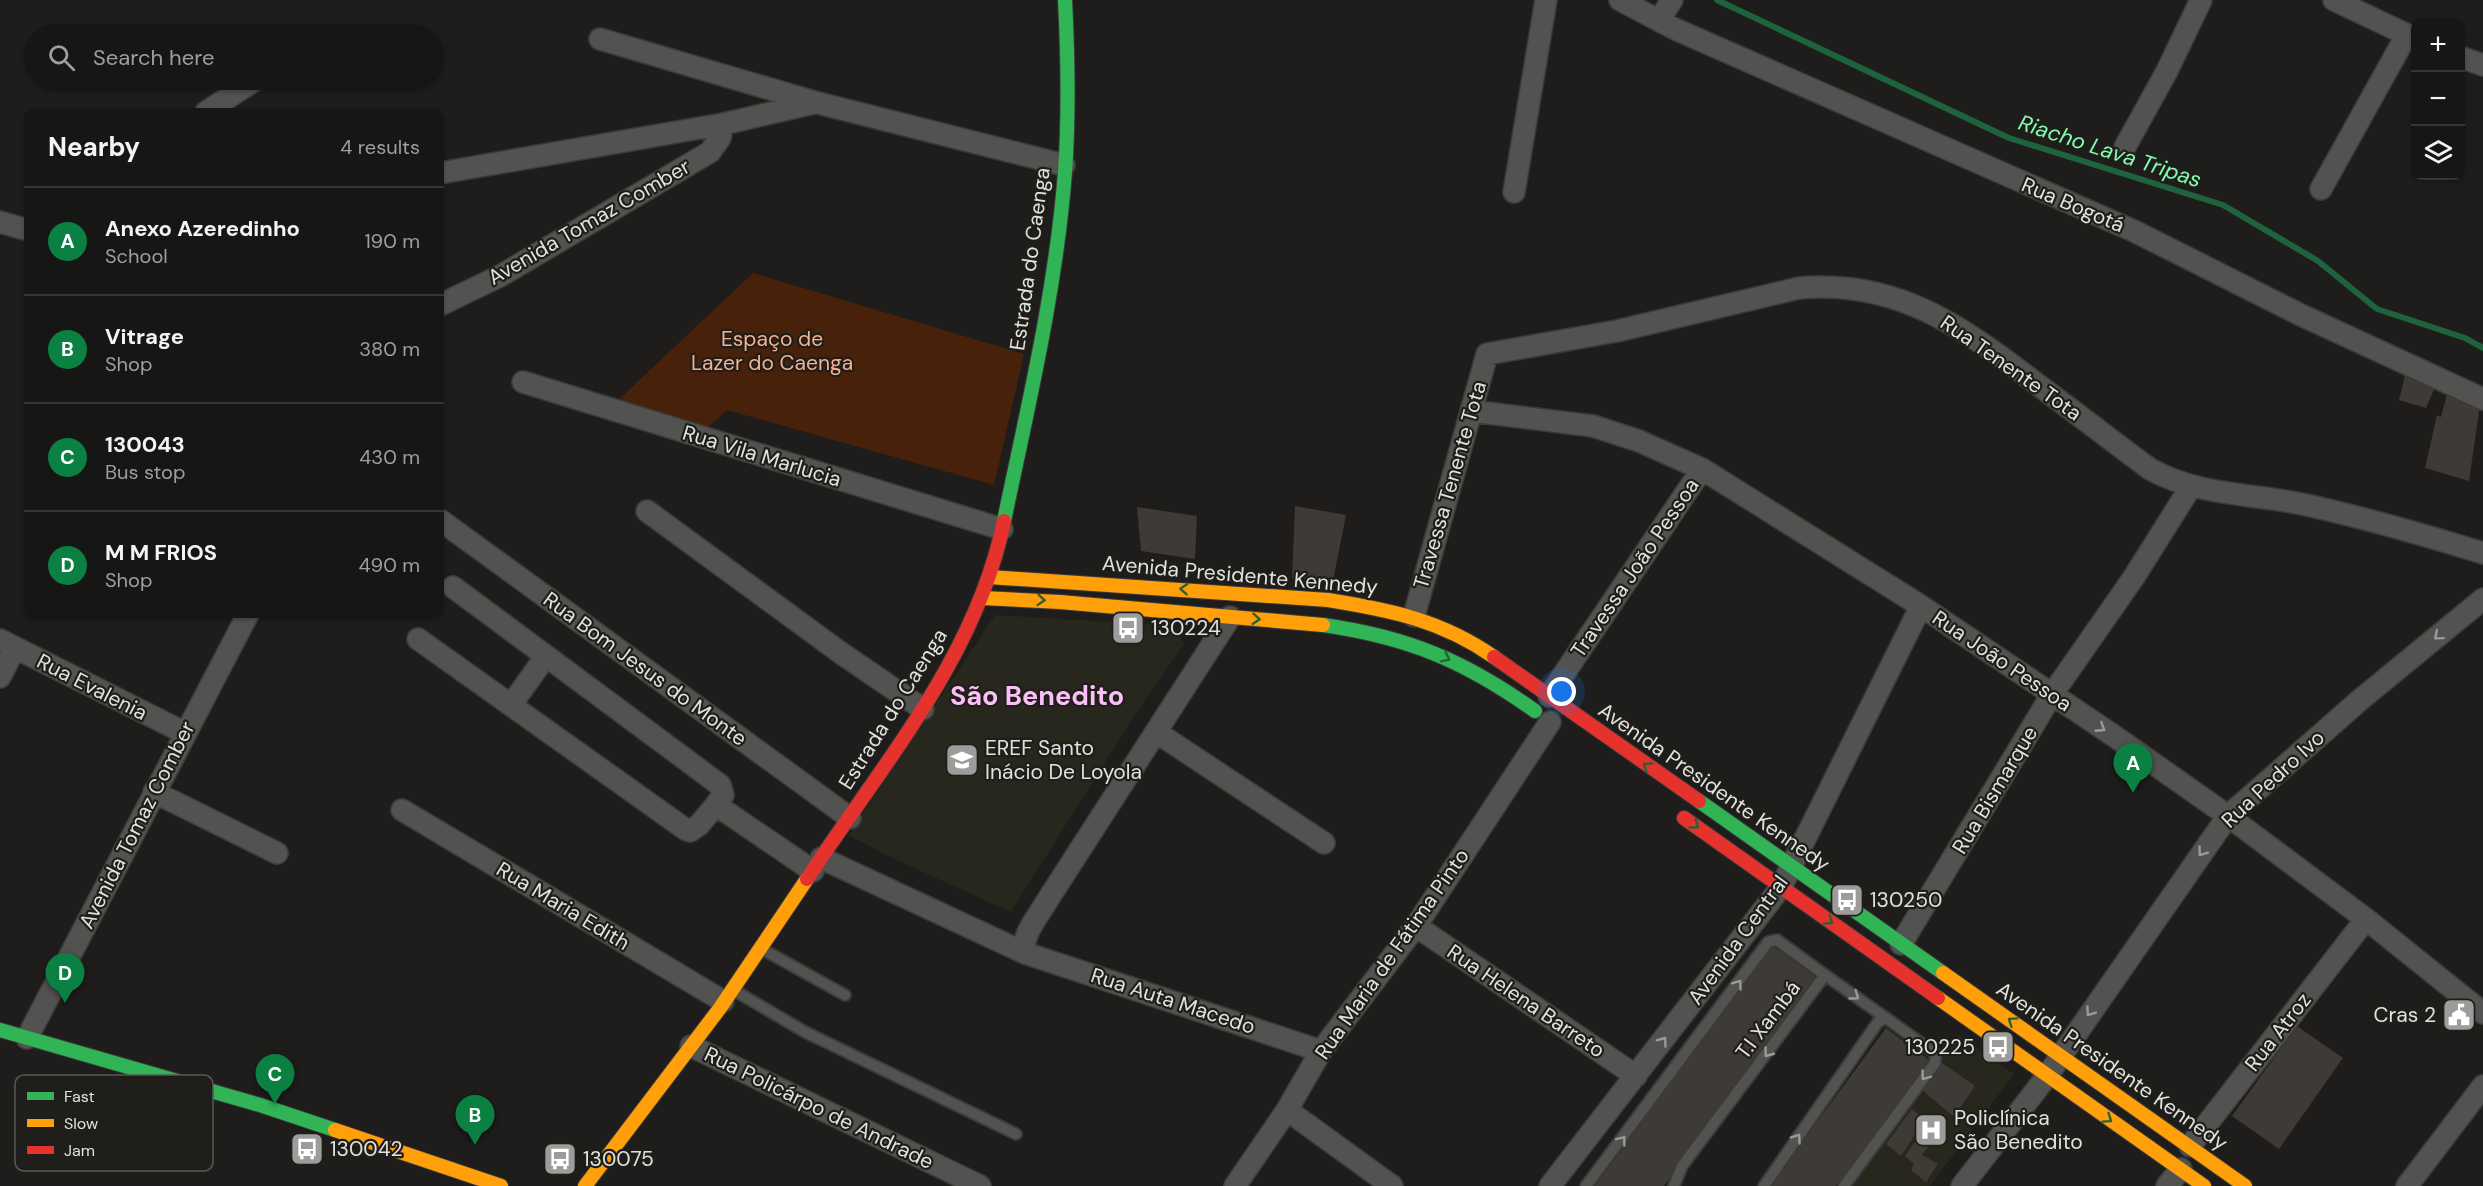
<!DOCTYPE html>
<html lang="en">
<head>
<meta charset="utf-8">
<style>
  :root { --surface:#161614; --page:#1f1f1d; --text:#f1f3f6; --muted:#9e9fa0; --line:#353534; --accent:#0b8043 }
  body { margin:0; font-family:"DM Sans",sans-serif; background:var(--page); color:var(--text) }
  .controls { position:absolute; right:18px; top:18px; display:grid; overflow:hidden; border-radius:12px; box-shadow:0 2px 4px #0004 }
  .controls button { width:54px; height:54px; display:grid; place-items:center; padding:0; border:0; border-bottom:2px solid var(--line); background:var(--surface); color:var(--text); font:30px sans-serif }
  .you { position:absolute; left:1562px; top:692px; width:21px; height:21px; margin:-15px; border:4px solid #fff; border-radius:50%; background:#1a73e8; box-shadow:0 0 0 9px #1a73e833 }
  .badge { display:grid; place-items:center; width:39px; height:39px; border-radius:50%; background:var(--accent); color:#fff; font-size:20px; font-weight:700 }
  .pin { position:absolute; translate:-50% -50px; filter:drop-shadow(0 2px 3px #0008) }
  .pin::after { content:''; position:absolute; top:32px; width:21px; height:18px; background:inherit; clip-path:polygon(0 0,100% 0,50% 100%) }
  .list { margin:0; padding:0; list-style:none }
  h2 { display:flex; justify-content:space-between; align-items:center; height:78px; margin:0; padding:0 24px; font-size:26px }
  h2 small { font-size:20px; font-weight:400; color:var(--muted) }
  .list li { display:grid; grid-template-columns:39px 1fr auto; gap:18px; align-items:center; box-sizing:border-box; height:108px; padding:0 24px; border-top:2px solid var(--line) }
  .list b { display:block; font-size:22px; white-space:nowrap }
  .list p { margin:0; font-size:20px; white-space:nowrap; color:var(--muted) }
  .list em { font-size:20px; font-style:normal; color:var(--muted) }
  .icon { flex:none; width:33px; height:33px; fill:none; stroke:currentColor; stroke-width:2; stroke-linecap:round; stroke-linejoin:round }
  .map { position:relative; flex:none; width:2483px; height:1186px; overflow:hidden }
  .search { position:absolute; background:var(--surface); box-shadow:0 2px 4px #0004; left:24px; top:24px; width:420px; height:66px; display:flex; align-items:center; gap:15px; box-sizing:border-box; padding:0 21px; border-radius:33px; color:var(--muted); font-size:22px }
  .panel { position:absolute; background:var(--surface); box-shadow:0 2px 4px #0004; left:24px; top:108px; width:420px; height:510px; border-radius:12px }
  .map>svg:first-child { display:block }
  .built { fill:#28271e }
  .green { fill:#48210a }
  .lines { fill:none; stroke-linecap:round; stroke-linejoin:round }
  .stream { stroke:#1e633d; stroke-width:6 }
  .building { fill:#3e3a35 }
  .lane-casing { stroke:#3b3b39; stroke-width:14 }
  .street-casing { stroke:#3b3b39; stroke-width:24 }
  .fast-casing { stroke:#3b3b39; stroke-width:16 }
  .slow-casing { stroke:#3b3b39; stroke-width:16 }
  .jam-casing { stroke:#3b3b39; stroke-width:16 }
  .lane { stroke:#525251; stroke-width:10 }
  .street { stroke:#525251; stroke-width:21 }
  .fast { stroke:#30b455; stroke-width:14 }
  .slow { stroke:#ff9f0a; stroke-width:14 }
  .jam { stroke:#e5322d; stroke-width:14 }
  .oneway { stroke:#276235 }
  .oneway2 { stroke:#9a9a98 }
  .labels { text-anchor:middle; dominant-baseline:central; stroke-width:4.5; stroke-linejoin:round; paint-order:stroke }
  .street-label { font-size:21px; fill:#e1e1de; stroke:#1f1e1a }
  .park-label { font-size:21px; fill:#f5b08d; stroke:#1f1e1a }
  .poi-label { font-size:21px; fill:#e1e1de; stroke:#1f1e1a; text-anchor:start }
  .water-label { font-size:22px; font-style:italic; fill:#80fdb1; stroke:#1f1e1a }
  .district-label { font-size:27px; font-weight:bold; fill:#fbbff8; stroke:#1f1e1a }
  .key { fill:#1f1e1a; stroke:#595855; stroke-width:1.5 }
  .key-label { font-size:16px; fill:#e1e1de }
</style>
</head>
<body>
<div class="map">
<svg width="2483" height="1186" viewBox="0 0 2483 1186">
  <rect width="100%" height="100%" fill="#1e1d1b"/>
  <path class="built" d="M995,615L1161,625L1178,633L1184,644L1129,724L1011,912L886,855L849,835Z
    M1959,1035L2014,1074L1930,1186H1850Z"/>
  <path class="green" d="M753,273L1024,354L994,485L727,410L704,431L615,403Z"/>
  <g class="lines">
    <path class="stream" d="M1717,0L2009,138L2223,205L2318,261L2377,309L2465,338L2483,348"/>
  </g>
  <path class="building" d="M2405,375L2436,385L2426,408L2399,400Z
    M2447,394L2480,405L2469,481L2425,468L2437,415L2441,417Z
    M1295,506L1346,515L1333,581L1292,578Z
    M1137,507L1197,516L1195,559L1141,551Z
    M1772,945L1817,978L1664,1186H1595Z
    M2297,1026L2343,1058L2279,1149L2232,1116Z
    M1886,1028L1929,1060L1836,1186H1770Z
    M1942,1063L1975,1086L1954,1117L1921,1089Z
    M1912,1109L1925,1120L1901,1156L1886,1144Z
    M1931,1119L1941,1129L1922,1155L1938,1164L1926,1182L1911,1170L1914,1164L1905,1156Z"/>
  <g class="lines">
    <g class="lane-casing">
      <path id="lane" d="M762,949L845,995
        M1825,975L1886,1018
        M735,991L805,1032L1016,1134
        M1586,1186L1768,942L1777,940L1825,975L1682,1166L1674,1186
        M1764,1186L1878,1022L1886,1018L1936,1054L1935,1063L1844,1186"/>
    </g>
    <g class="street-casing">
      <path id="street" d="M1620,0L1675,29L2134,231L2301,315L2483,399
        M2334,0L2416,39
        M1659,20L1672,0
        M600,39L818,103L1064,165
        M2460,57L2483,65
        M206,112L255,80
        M2125,147L2167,71L2201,0
        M440,173L723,124L814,103
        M2321,189L2406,36
        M1514,192L1546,0
        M0,222L28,230
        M440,305L500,276L710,152L720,138L723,124
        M523,382L1002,529
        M1471,411L1593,426L1639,441L1702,469L1921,606L2117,738L2228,816L2366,919L2483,1013
        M647,511L841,653L923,709
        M440,520L850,818
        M453,587L720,785L723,795L716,805
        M1414,616L1487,354L1617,331L1799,288C1898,279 1962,327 2037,384C2075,412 2112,441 2150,469C2197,495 2245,493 2297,503C2360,516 2421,534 2483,553
        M1230,617L1045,904C1037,918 1021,936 1025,953L1321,1051
        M418,639L685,829L690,831L699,825L716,805L813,871
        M0,640L185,733
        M0,677L15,648
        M1549,696L1702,469
        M511,705L546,656
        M1156,732L1324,843
        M154,792L277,853
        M402,810L723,1001
        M821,858L1025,953
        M1416,926L1636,1076
        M1901,944L2051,696L2134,577L2190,488
        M27,1038L248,614
        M691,1046L980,1186
        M1287,1110L1392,1186
        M2190,1146L2366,919
        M1235,1186L1287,1110L1321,1051L1416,926L1550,722
        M1550,1186L1781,887L1921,606
        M1962,1186L2047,1076L2228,816L2360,700L2483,599
        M2167,1186L2181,1169
        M2407,1186L2483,1086"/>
    </g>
    <g class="fast-casing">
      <path id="fast" d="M1004,521C1028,406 1056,290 1065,172C1069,115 1068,58 1065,0
        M1323,625C1408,637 1465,661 1535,711
        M1699,801L1943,973
        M0,1030L260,1105L335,1130"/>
    </g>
    <g class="slow-casing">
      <path id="slow" d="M989,577L1328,600C1390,610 1441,620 1494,657
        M983,598L1060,602L1323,625
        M1943,973L2245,1186
        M1938,998L2204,1186
        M335,1130L501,1186
        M585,1186L720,1008L807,879"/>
    </g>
    <g class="jam-casing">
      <path id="jam" d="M1494,657L1699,801
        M1684,818L1938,998
        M807,879C882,764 976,658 1004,521"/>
    </g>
    <use href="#lane" class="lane"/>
    <use href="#street" class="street"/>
    <use href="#fast" class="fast"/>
    <use href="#slow" class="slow"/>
    <use href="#jam" class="jam"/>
  </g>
  <defs><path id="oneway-chevron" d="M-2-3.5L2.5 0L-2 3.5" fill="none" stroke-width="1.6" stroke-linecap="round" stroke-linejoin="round" transform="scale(1.5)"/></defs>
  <g class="oneway">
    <use href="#oneway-chevron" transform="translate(1184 589) rotate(-176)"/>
    <use href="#oneway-chevron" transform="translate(1041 600) rotate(5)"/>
    <use href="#oneway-chevron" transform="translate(1256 619) rotate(5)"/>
    <use href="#oneway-chevron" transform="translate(1446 658) rotate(26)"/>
    <use href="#oneway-chevron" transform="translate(1647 766) rotate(-145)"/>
    <use href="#oneway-chevron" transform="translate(1695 825) rotate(36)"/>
    <use href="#oneway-chevron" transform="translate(1829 921) rotate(35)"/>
    <use href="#oneway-chevron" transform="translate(2012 1021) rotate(-145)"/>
    <use href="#oneway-chevron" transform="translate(2108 1119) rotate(35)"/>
  </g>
  <g class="oneway2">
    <use href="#oneway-chevron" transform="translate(2438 636) rotate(140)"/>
    <use href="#oneway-chevron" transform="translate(2101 728) rotate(33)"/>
    <use href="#oneway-chevron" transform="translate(2202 852) rotate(126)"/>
    <use href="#oneway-chevron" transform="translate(1738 984) rotate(-54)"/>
    <use href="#oneway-chevron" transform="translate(1855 996) rotate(36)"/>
    <use href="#oneway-chevron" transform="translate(2090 1012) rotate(125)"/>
    <use href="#oneway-chevron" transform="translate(1663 1041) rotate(-53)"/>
    <use href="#oneway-chevron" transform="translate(1768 1053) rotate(127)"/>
    <use href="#oneway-chevron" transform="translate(1925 1076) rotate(126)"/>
    <use href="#oneway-chevron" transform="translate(1797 1138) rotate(-55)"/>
    <use href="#oneway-chevron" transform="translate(1622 1140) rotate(-52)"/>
  </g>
  <defs>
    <g id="bus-square" transform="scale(1.725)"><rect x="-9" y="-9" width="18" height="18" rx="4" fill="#9d9c9a" stroke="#1f1e1a"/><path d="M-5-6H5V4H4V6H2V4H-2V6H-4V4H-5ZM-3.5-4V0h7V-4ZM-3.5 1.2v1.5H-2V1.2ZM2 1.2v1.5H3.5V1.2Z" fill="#fff"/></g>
    <g id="school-square" transform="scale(1.725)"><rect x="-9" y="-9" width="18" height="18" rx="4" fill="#9d9c9a" stroke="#1f1e1a"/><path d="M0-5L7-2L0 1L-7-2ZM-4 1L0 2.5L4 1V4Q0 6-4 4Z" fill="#fff"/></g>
    <g id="civic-square" transform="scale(1.725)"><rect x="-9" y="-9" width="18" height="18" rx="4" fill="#9d9c9a" stroke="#1f1e1a"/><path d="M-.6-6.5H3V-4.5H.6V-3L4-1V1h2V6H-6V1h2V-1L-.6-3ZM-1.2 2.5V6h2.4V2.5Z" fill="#fff"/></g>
    <g id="hospital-square" transform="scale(1.725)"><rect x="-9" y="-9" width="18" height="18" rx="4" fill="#9d9c9a" stroke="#1f1e1a"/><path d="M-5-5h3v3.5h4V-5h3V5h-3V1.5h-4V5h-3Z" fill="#fff"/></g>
  </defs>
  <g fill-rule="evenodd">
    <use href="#bus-square" x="1128" y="628"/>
    <use href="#school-square" x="962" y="760"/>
    <use href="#bus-square" x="1847" y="900"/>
    <use href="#civic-square" x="2459" y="1015"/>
    <use href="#bus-square" x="1998" y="1047"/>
    <use href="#hospital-square" x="1931" y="1130"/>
    <use href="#bus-square" x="307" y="1149"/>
    <use href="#bus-square" x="560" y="1159"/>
  </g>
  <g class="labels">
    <g class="street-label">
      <text transform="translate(2073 205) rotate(23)">Rua Bogotá</text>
      <text transform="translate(589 222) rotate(-30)">Avenida Tomaz Comber</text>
      <text transform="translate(1030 259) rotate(-82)">Estrada do Caenga</text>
      <text transform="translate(2011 368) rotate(35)">Rua Tenente Tota</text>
      <text transform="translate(762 456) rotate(17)">Rua Vila Marlucia</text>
      <text transform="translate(1450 485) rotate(-74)">Travessa Tenente Tota</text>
      <text transform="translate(1635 568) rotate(-56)">Travessa João Pessoa</text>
      <text transform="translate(1240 575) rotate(5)">Avenida Presidente Kennedy</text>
      <text transform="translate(2002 661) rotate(34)">Rua João Pessoa</text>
      <text transform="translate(645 669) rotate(36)">Rua Bom Jesus do Monte</text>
      <text transform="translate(92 687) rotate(27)">Rua Evalenia</text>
      <text transform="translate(893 709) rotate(-58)">Estrada do Caenga</text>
      <text transform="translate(2273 779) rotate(-43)">Rua Pedro Ivo</text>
      <text transform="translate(1714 787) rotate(35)">Avenida Presidente Kennedy</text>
      <text transform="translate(1995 790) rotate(-59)">Rua Bismarque</text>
      <text transform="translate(137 825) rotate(-63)">Avenida Tomaz Comber</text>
      <text transform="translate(563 906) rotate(31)">Rua Maria Edith</text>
      <text transform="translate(1738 940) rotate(-54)">Avenida Central</text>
      <text transform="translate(1392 954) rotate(-55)">Rua Maria de Fátima Pinto</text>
      <text transform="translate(1173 1001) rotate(18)">Rua Auta Macedo</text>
      <text transform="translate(1526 1001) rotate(34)">Rua Helena Barreto</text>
      <text transform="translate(1768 1020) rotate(-53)">T.I Xambá</text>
      <text transform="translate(2278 1032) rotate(-52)">Rua Atroz</text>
      <text transform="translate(2112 1066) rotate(35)">Avenida Presidente Kennedy</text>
      <text transform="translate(819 1108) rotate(26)">Rua Policárpo de Andrade</text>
    </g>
    <g class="park-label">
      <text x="772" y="339">Espaço de<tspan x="772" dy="24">Lazer do Caenga</tspan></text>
    </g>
    <g class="poi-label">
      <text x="1151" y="628">130224</text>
      <text x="985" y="748">EREF Santo<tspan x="985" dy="24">Inácio De Loyola</tspan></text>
      <text x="1870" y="900">130250</text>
      <text x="2436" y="1015" text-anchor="end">Cras 2</text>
      <text x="1975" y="1047" text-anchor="end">130225</text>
      <text x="1954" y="1118">Policlínica<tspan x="1954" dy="24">São Benedito</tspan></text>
      <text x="330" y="1149">130042</text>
      <text x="583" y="1159">130075</text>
    </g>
    <g class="water-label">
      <text transform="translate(2110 151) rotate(18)">Riacho Lava Tripas</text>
    </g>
    <g class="district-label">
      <text x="1037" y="695">São Benedito</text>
    </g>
  </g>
  <rect x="15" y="1075" width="198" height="96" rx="9" class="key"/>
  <rect x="27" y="1092" width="27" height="8" fill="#30b455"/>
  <rect x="27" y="1119" width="27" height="8" fill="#ff9f0a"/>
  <rect x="27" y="1146" width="27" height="8" fill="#e5322d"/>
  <g class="key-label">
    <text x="64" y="1102">Fast</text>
    <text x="64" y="1129">Slow</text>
    <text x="64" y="1156">Jam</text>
  </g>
</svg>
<div class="controls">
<button>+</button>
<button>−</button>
<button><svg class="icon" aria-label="layers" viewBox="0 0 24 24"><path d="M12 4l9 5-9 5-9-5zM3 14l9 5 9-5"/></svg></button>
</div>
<div class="you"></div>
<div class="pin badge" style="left:2133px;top:793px">A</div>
<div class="pin badge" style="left:475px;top:1145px">B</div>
<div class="pin badge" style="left:275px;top:1104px">C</div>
<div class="pin badge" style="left:65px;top:1003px">D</div>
<div class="search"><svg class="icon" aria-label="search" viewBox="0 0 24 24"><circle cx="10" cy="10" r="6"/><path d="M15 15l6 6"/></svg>Search here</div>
<section class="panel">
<h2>Nearby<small>4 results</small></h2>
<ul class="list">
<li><span class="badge">A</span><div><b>Anexo Azeredinho</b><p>School</p></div><em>190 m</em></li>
<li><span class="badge">B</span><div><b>Vitrage</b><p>Shop</p></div><em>380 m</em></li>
<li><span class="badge">C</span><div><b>130043</b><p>Bus stop</p></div><em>430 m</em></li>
<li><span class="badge">D</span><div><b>M M FRIOS</b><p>Shop</p></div><em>490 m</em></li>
</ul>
</section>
</div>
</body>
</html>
